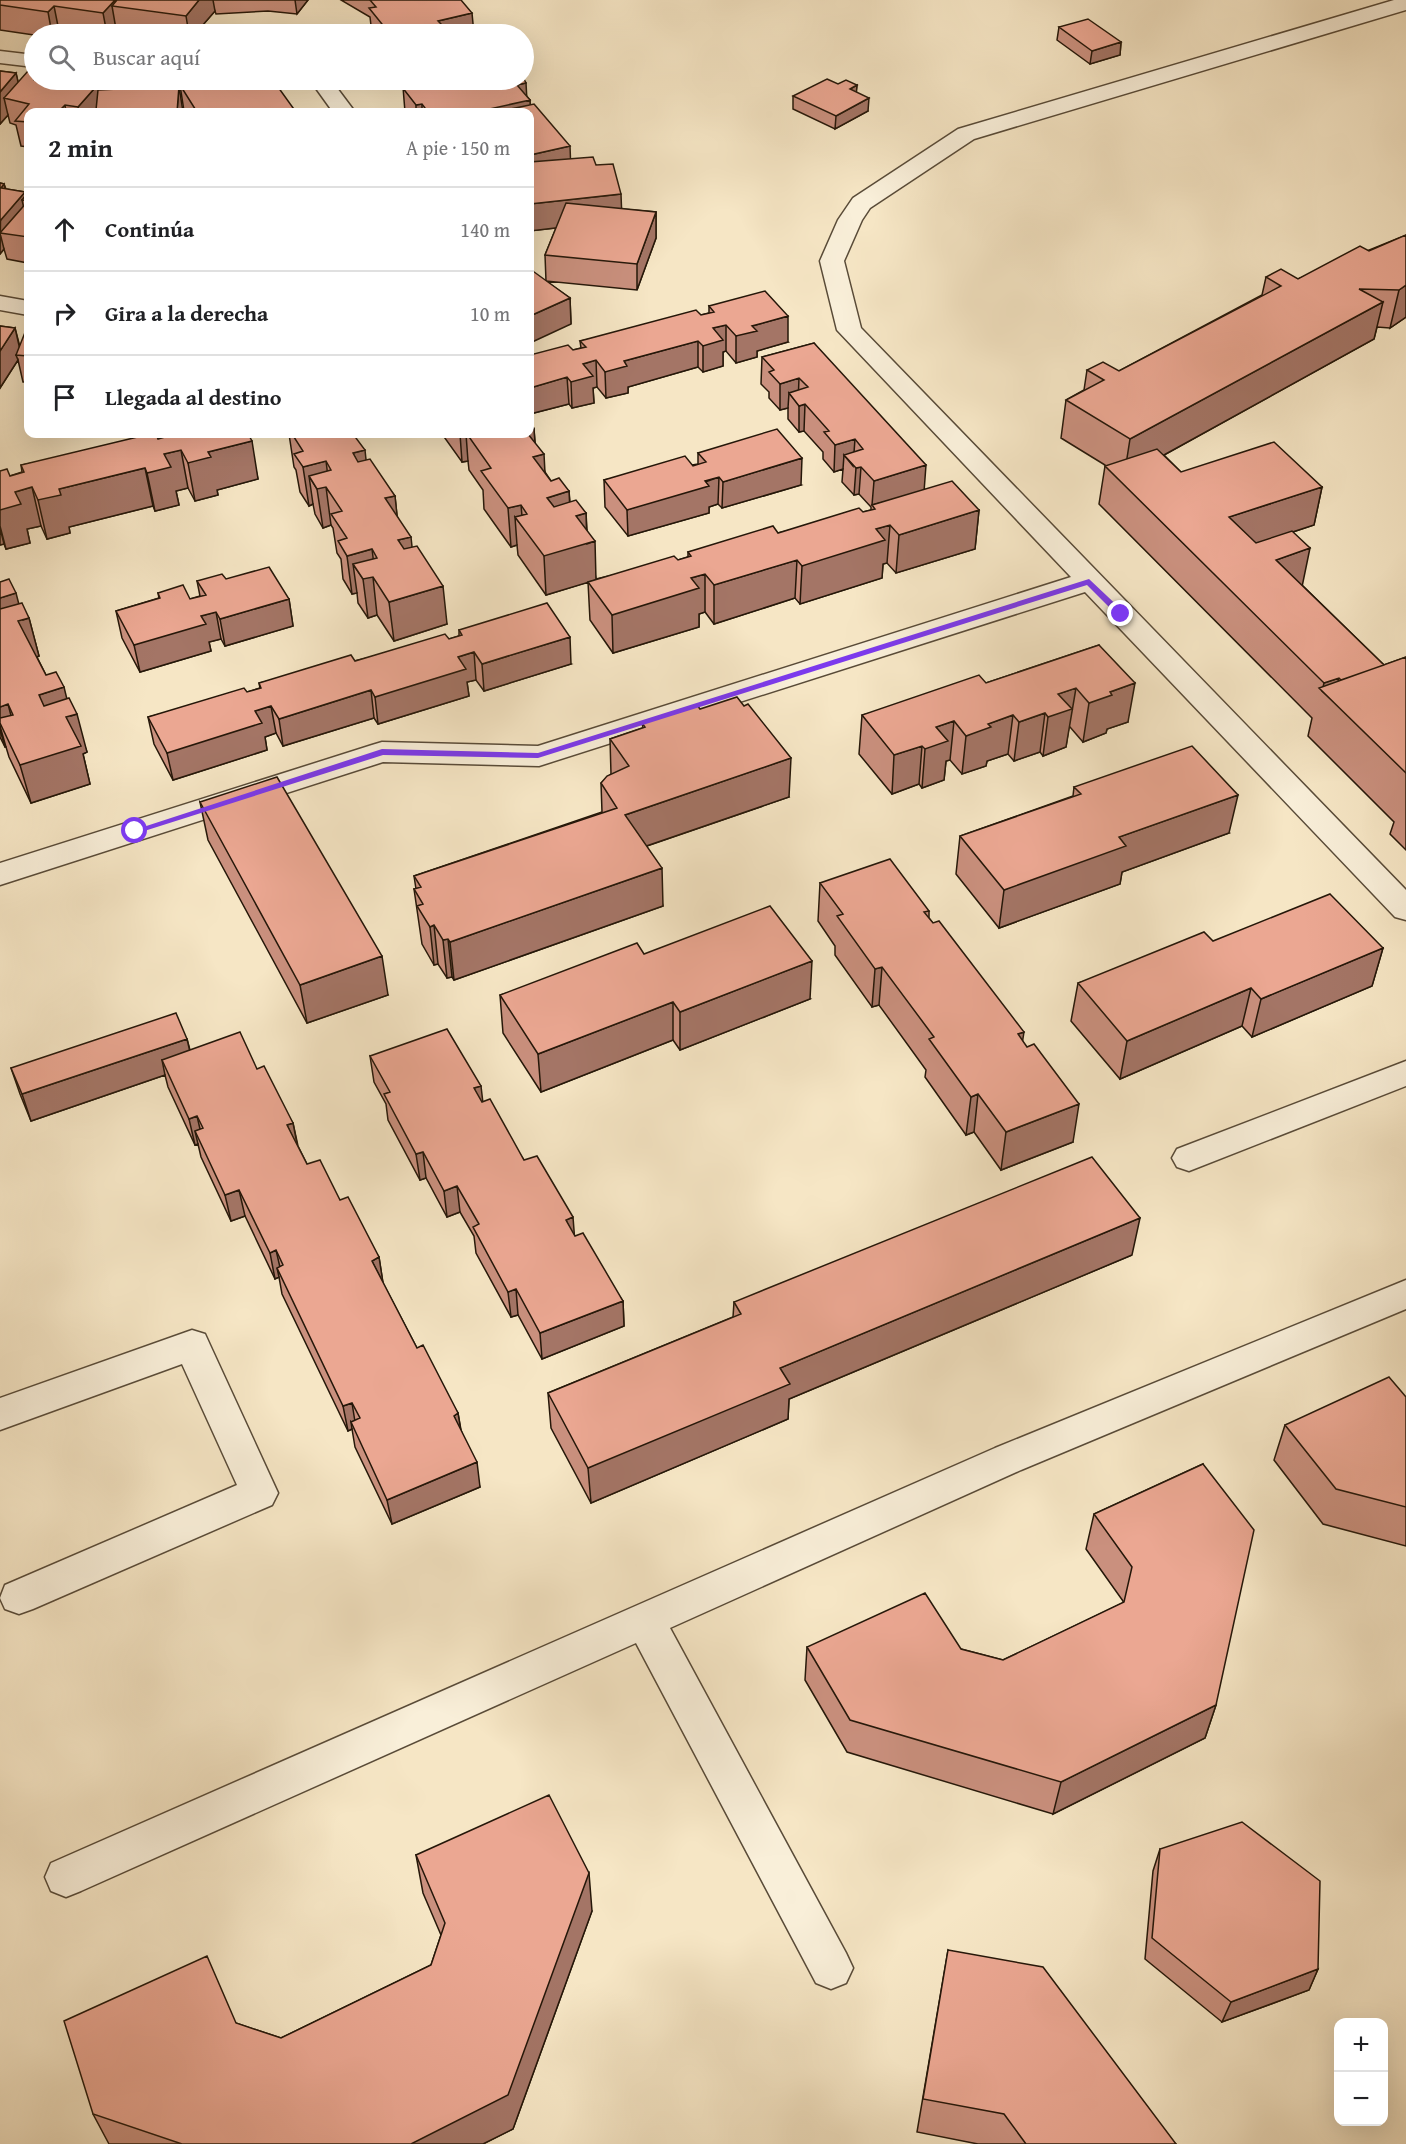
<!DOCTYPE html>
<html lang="es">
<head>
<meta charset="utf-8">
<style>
  :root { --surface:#fff; --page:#f2f2f2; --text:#202124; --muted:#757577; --line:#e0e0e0 }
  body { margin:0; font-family:"Gentium Book Plus",serif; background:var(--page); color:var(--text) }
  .controls { position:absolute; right:18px; bottom:18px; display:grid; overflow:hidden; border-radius:12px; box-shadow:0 6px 24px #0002 }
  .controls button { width:54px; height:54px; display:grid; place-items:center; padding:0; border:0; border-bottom:2px solid var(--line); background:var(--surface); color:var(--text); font:30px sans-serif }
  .stop { position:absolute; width:18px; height:18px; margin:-14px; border:4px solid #7c3aed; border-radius:50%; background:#fff }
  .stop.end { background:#7c3aed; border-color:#fff; box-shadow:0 2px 6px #0008 }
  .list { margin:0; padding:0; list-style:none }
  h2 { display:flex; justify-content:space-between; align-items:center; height:78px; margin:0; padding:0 24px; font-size:26px }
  h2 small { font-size:20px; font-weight:400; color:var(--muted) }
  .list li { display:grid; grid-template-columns:39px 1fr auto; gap:18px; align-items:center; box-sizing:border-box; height:84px; padding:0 24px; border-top:2px solid var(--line) }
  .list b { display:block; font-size:22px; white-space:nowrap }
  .list em { font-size:20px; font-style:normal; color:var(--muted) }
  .icon { flex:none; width:33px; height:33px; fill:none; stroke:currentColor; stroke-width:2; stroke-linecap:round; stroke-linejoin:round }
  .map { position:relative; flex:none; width:1406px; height:2144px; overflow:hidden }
  .search { position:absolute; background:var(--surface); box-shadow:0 6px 24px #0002; left:24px; top:24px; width:510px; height:66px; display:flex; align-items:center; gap:15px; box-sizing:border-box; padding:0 21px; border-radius:33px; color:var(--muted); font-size:22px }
  .panel { position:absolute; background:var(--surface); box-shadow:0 6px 24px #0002; left:24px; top:108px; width:510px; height:330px; border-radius:12px }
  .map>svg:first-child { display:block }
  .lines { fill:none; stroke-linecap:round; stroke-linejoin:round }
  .service-casing { stroke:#594b38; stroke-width:3 }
  .minor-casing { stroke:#594b38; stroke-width:3 }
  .service { fill:#f9efd9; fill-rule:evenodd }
  .minor { fill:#f9efd9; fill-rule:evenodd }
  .wall { fill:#ca907e; stroke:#251709; stroke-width:1.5 }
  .shaded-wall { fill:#a47566; stroke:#251709; stroke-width:1.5 }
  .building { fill:#eba792; stroke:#251709; stroke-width:1.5 }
  .route { fill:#7c3aed }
</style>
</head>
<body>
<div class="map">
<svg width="1406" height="2144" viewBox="0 0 1406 2144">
  <rect width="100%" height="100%" fill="#f6e6c5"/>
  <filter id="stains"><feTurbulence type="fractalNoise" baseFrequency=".00333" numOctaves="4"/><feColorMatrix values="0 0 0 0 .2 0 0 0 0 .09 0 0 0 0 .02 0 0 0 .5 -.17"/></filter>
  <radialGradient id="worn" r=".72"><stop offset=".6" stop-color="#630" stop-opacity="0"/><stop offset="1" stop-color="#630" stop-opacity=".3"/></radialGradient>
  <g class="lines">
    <g class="service-casing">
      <path id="service" d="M1406,1280V1309L1021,1470L670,1628L846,1953L853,1968L846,1983L831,1989L816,1983L636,1643L81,1891L66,1897L51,1891L45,1877L51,1863L995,1448Z"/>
    </g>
    <g class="minor-casing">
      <path id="minor" d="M1394,0H1406V10L974,139L870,208L862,220L844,261L861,328L1406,890V920L1395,917L1085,592L539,766L383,762L0,885V863L372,745L382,742L538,746L1071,577L837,330L820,261L838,220L853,198L958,129Z
        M0,51L34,55V67L0,63Z
        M310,80H331L355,112H333Z
        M0,296L28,301V315L0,310Z
        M1406,1061V1086L1189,1171L1177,1167L1172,1158L1177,1149Z
        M192,1330L205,1334L210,1345L278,1493L272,1505L33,1609L19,1614L5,1609L0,1598L5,1585L237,1485L182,1364L0,1430V1398Z"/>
    </g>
    <use href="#service" class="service"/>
    <use href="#minor" class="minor"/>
  </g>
  <path class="wall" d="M0,0H308L297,14L268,11L216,14L215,11L195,34H142L116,31V29L111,34H82L59,31L56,34L34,35L0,30Z
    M341,0H461L474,34H372L370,17Z
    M1059,27L1121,42L1120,55L1090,64L1057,40Z
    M0,71L16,73L18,82L101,81L102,90L183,112H28V147L21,146L16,125L10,123L8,115L0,124Z
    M397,80H513L530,100V105L570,159L596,165L622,209L656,212V238L637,290L546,281L570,298L571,324L546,281L545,255L556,228L530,231V112H405L403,87Z
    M838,84L857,85L856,92L868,111L835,129L793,109V96Z
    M180,85L296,112H185L184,111Z
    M0,183L4,184L6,189L25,192L26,195L28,192V263L7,259L4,249L0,254Z
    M1406,235V317L1390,328L1377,327L1374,339L1164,455L1181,472L1322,487L1314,525L1293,532L1302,585L1384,665L1406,657V850L1390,834L1394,822L1308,736L1312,718L1099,504L1105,466V465L1061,438L1066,400L1084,390L1087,370L1119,371L1262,295L1266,277L1298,279Z
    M709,306L788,342L757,351V357L736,363L726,351L723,352V366L703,372L698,367L628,387V393L606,398L597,387L593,388L594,403L572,408L569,404L530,414V355L573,350L581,348L580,341L701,315L709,313Z
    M0,326L15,328L20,347L28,330V382H23L18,360L0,388Z
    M814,343L924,489L979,510L975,549L896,573L887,563L883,564L882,578L800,604L795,598L714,624L705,612L699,614V627L613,653L590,620L588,582L546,595L518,555L517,545L511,547L484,509L483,490L469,470L468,461L462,462L442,434H530L534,429L535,443L545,472L551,481L569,491L570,502L586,513L587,530L596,579L678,560L688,557V552L778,533L871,510V507L859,494L854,495L842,482L843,469L834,472L823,459V452L804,431L799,432L788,419V408L780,410L769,398V392L761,384L762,357Z
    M170,434H248L258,479L217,490L218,495L195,501L188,488L176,491L179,505L155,511L153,506L69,527L70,533L47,539L41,526L27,529L30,543L6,549L4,544L0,545V471L10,476L22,472L21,465L158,439L170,436Z
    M289,434H353L366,460L395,496L397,516L447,624L394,641L377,615L368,618L358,603L357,593L352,594L343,579L341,559L337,553L333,528L331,525L323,528L315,514L313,504L309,506L300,492L296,470L294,467Z
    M698,453L801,485L722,508L718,504L709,507V513L628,536L605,507L604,480L698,464Z
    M226,579L289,599L293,626L225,646L221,639L209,642L211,651L140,672L122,638L116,611L159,598L158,593L190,599L200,596L197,581Z
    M0,582L19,604L29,618L39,656L37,657L46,675L67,699L87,752L83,754L90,784L31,803L9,757L6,747H5L0,737Z
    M459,630L571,664L484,691L476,680L467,682L469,696L378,724L374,718L283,746L276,733L265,737L267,750L173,780L154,744L148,717L247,692L260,688L259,683L449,639L459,636Z
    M1099,645L1128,722L1107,729L1106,733L1083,742L1070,727H1069L1066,747L1043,756L1040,752L1014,761L1008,754L987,761L986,766L962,774L950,760L946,761L944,780L922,788L919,784L892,794L859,754L862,715L986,683Z
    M700,709L789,797L647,846L663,906L454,980L452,977L447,978L438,964L434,965L422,944L414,889H416L414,876L602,812L601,783L611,774L610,739L643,728L642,723Z
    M1074,787L1229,833L1122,872L1120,884L999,928L956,874L960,836L1073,796Z
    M200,802L388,995L307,1023L208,840Z
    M820,883L929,911V918L1022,1041L1073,1142L1001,1170L974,1132L966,1135L925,1077L926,1070L879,1005L872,1007L835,955V946L818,921Z
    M1213,941L1383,948L1372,986L1252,1037L1242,1026L1120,1079L1071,1021L1078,983Z
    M644,954L810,999L680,1050L673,1040L541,1092L503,1033L500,995Z
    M187,1039L190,1050L257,1069L293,1123L298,1146L307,1164L340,1200L379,1257L383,1283L417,1348L458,1413L461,1430L480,1487L392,1524L355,1447L352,1429L348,1431L282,1294L279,1277L275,1279L245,1216L231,1221L201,1157L198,1144L195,1145L168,1087L165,1075L31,1121L20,1094L11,1068Z
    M370,1056L483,1102L524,1160L574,1235L623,1301L624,1326L542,1359L518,1315L511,1317L476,1253L474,1236L460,1212L447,1217L426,1178L420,1180L388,1120L386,1104L374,1082Z
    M1132,1255L789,1399L788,1419L591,1503L551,1428L548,1393L733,1317L734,1302Z
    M1406,1397V1546L1323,1524L1274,1460L1285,1425Z
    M1203,1464L1216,1705L1205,1738L1053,1814L847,1752L805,1680L807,1647L961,1649L1003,1660L1123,1603V1601L1086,1549L1094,1514Z
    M1160,1849L1318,1969L1309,1990L1222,2022L1145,1959L1153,1871Z
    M416,1855L592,1911L513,2129L483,2144H109L93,2114L236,2023L281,2038L431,1965L441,1935L423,1893Z
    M948,1950L1176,2144H978L917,2132Z"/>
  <path class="shaded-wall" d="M115,0H120L112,6L116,29L111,34H107L103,13Z
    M199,0H213L215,11L195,34H189L186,16Z
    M295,0H308L297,14Z
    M54,6L59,31L56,34H52L48,12Z
    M472,13L474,34H394L438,21Z
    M1121,42L1120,55L1090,64L1092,51Z
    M16,73L22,99L4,98L8,115L0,124V92Z
    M101,81L106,106L96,110V112H79L78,107Z
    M526,83L527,101L530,100L531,126L530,112H476L517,85Z
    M857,85L856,98L850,89Z
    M179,86L183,112H177Z
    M869,98L868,111L835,129L836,116Z
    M422,104V112H416V105Z
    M65,105L66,112H58Z
    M248,110L249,112H235Z
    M570,146L571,172L530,181V155Z
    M4,184L10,209L25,192L27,200H22L27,222L0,233L4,249L0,254L1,188Z
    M621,194L622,220L530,231V204Z
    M656,212V238L637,290V264Z
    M1406,285V317L1390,328L1399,290Z
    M570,298L571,324L530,343V316Z
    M1383,302L1374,339L1124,477L1130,439Z
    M788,316V342L757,351V357L736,363V336L752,326Z
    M726,325V351L723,352V366L703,372V346L713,328Z
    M15,328L21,354L16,355L18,360L0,388V351Z
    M698,341V367L628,387V393L606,398L605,372L624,361Z
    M596,360L597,387L593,388L594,403L572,408L571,382L583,364Z
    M567,377L569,404L530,414V388Z
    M799,378L798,404L789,393L788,408L780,410V384Z
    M805,404L804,431L799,432V406Z
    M534,429L536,456L544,454L546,492L536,495L527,434H530V430Z
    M460,434H466L468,461L462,462Z
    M855,439L853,466L844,455L843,469L834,472L835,445Z
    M252,441L258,479L217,490L218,495L195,501L188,463L208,452Z
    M181,450L188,488L176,491L179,505L155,511L147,473L164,454Z
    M365,450L369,488L353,453Z
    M802,458L801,485L722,508L723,482Z
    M326,461L330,493L326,487L331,525L323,528L317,489L309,476L313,504L309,506L303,467Z
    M926,465L924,492L872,505L874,481Z
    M861,467L859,494L854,495L856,468Z
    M145,468L153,506L69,527L70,533L47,539L38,500L59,489Z
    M719,477L718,504L709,507V513L628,536L627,510Z
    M32,487L41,526L27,529L30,543L6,549L0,526V510L15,492Z
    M1322,487L1314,525L1222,555L1229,517Z
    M569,491L571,529L547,498Z
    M395,496L399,534L385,498Z
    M521,505L523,527L515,517L517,545L511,547L508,508Z
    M979,510L975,549L896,573L899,535Z
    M586,513L587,544L595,541L596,580L546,595L544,556L576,516Z
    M890,525L887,563L883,564L882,578L800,604L802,566L876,529Z
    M0,528L4,544L0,545Z
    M411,537L415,575L398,540Z
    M1310,548L1302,587L1276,560Z
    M372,549L376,581L373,577L377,615L368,618L363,579L353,564L357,593L352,594L347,556Z
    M797,560L795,598L714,624V585Z
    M705,574V612L699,614V627L613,653L612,615L691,578Z
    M443,586L447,624L394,641L389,602Z
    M16,593L23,620L29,618L39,656L28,660L0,633V598Z
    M289,599L293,626L225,646L220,619Z
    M216,612L221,639L209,642L211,651L140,672L134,645L201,616Z
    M570,637L571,664L484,691L482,664Z
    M474,652L476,680L467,682L469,696L378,724L375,697L458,657Z
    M1339,678L1333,701L1322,691L1324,683Z
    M1135,683L1128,722L1107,729L1106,733L1083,742L1089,703L1110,692Z
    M64,687L71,716L77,714L87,752L83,754L90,784L31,803L20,765L49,733L39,695Z
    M1076,688L1066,747L1043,756L1048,717L1058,694Z
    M371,690L374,718L283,746L279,719Z
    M8,704L18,743L0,723V707Z
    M271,706L276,733L265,737L267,750L173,780L167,753L255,711Z
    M1045,713L1040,752L1014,761L1019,722Z
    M1013,715L1008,754L987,761L986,766L962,774L966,736L988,724Z
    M954,721L950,760L946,761L944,780L922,788L925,749L936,727Z
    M0,726L6,747H5L0,730Z
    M922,746L919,784L892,794L894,755Z
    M791,758L789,797L626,853L625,815Z
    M1238,795L1229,833L1122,872L1120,884L999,928L1004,890L1119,837Z
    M662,868L663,906L454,980L450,942Z
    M434,925L438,964L434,965L430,927Z
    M448,939L452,977L447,978L443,940Z
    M1383,948L1372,986L1252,1037L1261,999Z
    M382,956L388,995L307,1023L300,985Z
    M812,961L810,999L680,1050V1012Z
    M882,967L879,1005L872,1007L875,969Z
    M1251,988L1242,1026L1120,1079L1127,1041Z
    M673,1002V1040L541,1092L538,1054Z
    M1024,1032L1018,1070V1034Z
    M187,1039L193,1065L162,1060L165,1075L31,1121L22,1094Z
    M481,1086L484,1112L474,1088Z
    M978,1094L974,1132L966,1135L971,1097Z
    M1079,1104L1073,1142L1001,1170L1006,1132Z
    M197,1116L203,1142L195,1131L198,1144L195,1145L189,1119Z
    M293,1123L298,1149L287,1125Z
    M423,1152L426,1178L420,1180L416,1154Z
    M457,1186L460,1212L447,1217L444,1191Z
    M239,1190L245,1216L231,1221L225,1195Z
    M573,1217L575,1243L566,1220Z
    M1140,1218L1132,1255L789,1399L788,1419L591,1503L588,1468L780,1368Z
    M276,1250L282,1276L277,1268L279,1277L275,1279L270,1253Z
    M379,1257L383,1283L372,1261Z
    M516,1289L518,1315L511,1317L508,1292Z
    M623,1301L624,1326L542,1359L540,1333Z
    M352,1403L356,1428L351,1422L352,1429L348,1431L343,1406Z
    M458,1413L462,1438L454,1416Z
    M477,1462L480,1487L392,1524L387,1500Z
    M1216,1705L1205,1738L1053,1814L1061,1782Z
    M589,1873L592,1911L513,2129L483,2144H411Z
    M1318,1969L1309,1990L1222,2022L1231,2002Z"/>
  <path class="building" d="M0,0H115L103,13L54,6L48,12L0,5Z
    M117,0H199L186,16L112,6Z
    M370,0H461L472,13L438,21L441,24L390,34L369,8L376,7Z
    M1088,19L1121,42L1092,51L1059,27Z
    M453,25L461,34H411Z
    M0,71L16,73L0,92Z
    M28,71L34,72V80H89L101,81L78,107L65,105L58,112H28V122L15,121L29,104L4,98Z
    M524,79L526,83L517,85L530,100L476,112H428L422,104L416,105L402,87L408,86L405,83L415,80H414Z
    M827,79L838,84L846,80L857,85L850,89L869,98L836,116L793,96Z
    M206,80H273L296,112H250L248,110L235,112H197L180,85Z
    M179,86L177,112H112V109L96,110L98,90Z
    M534,104L570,146L530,155V112H497Z
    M593,157L596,165L613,164L621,194L530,204V162Z
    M0,183L4,184L1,188L25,192L0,221Z
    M28,192V237L0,233L28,201L22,200Z
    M566,203L656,212L637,264L545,255Z
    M1406,235V285L1399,290L1359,289L1383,302L1130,439L1066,400L1104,380L1087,370L1103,362L1119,371L1281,286L1266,277L1281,269L1298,279L1360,246L1369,251Z
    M530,269L570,298L530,316Z
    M765,291L788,316L752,326L757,331L736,336L726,325L713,328L723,340L703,346L698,341L624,361L627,366L605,372L596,360L583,364L593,376L571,382L567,377L530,388V355L568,345L573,350L586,347L580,341L696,310L701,315L714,312L709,306Z
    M0,326L15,328L0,351Z
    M26,330H28V356L16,355Z
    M814,343L926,465L874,481L861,467L856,468L844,455L863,449L855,439L835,445L824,432L829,431L805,404L799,406L789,393L808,387L799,378L780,384L769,372L774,370L762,357Z
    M530,422L534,429L530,430Z
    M777,429L802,458L723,482L719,477L705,481L709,486L627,510L604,480L685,456L693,466L706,462L698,453Z
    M150,434H156L158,439L172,435L171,434H248L252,441L208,452L211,457L188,463L181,450L164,454L171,467L147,473L145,468L59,489L61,495L38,500L32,487L15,492L21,504L0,510V471L7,469L10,476L24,472L21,465Z
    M292,434H353L365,450L353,453L358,462L370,459L395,496L385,498L411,537L398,540L404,549L417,546L443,586L389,602L373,577L363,579L353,564L377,558L372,549L347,556L338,541L347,538L331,514L342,511L326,487L317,489L309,476L331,470L326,461L303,467L294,454L303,451Z
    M467,434H528L544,454L533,457L551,481L559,478L569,491L547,498L554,507L576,500L586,513L576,516L595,541L544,556L515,517L527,514L521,505L508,508L481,471L491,468Z
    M1274,442L1322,487L1229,517L1256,543L1292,531L1310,548L1276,560L1384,665L1341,680L1339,678L1324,683L1105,466L1157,449L1181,472Z
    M952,481L979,510L899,535L890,525L876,529L885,540L802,566L797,560L714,585L705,574L691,578L699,588L612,615L588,582L674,556L678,560L691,556L688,552L773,526L778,533L859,508L863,512L875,509L872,505Z
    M269,567L289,599L220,619L216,612L201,616L206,624L134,645L116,611L160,598L158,593L183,585L190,599L206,595L197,581L222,574L226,579Z
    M9,579L16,593L0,598V582Z
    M22,603L29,618L18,621L46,675L56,672L64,687L39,695L44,706L69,698L77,714L66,717L81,746L20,765L0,723V718L13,715L8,704L0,707V609Z
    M547,603L570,637L482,664L474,652L458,657L466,669L375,697L371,690L279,719L271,706L255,711L262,723L167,753L148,717L244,688L247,692L261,688L259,683L351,655L355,661L445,634L449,639L462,635L459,630Z
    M1099,645L1135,683L1110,692L1112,695L1089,703L1076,688L1058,694L1072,709L1048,717L1045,713L1019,722L1013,715L988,724L991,727L966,736L954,721L936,727L948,741L925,749L922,746L894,755L862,715L979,675L986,683Z
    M1406,657V773L1319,688Z
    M737,697L744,706L748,704L791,758L625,815L662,868L450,942L448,939L443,940L434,925L430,927L417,906L423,904L414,889L421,887L414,876L617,808L601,783L607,776L629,766L610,739L645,727L642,723L697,705L700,709Z
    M1192,746L1238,795L1119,837L1126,846L1004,890L960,836L1081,794L1074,787Z
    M277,777L382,956L300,985L200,802Z
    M890,859L929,911L924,912L933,923L939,921L1024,1032L1018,1034L1027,1047L1034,1044L1079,1104L1006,1132L978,1094L971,1097L929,1039L934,1037L882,967L875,969L837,916L843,914L820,883Z
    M1330,894L1383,948L1261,999L1251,988L1127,1041L1078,983L1204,932L1213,941Z
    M770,906L812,961L680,1012L673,1002L538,1054L500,995L637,943L644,954Z
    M176,1013L187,1039L22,1094L11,1068Z
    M447,1029L481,1086L474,1088L482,1102L490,1099L524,1160L537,1156L573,1217L566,1220L575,1236L583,1233L623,1301L540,1333L516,1289L508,1292L473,1227L479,1224L457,1186L444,1191L423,1152L416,1154L384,1094L390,1092L370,1056Z
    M240,1032L257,1069L264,1066L293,1123L287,1125L307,1164L320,1160L340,1200L348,1197L379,1257L372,1261L417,1348L423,1345L458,1413L454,1416L477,1462L387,1500L351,1422L360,1418L352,1403L343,1406L277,1268L283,1265L276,1250L270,1253L239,1190L225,1195L195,1131L203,1128L197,1116L189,1119L162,1060Z
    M1092,1157L1140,1218L780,1368L790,1384L588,1468L548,1393L741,1314L734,1302Z
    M1389,1377L1406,1397V1507L1336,1489L1285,1425Z
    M1203,1464L1254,1530L1216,1705L1061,1782L850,1720L807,1647L925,1593L961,1649L1003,1660L1124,1602L1132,1567L1094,1514Z
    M549,1795L589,1873L508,2095L411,2144H182L93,2114L64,2021L207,1956L236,2023L281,2038L431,1965L445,1923L416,1855Z
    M1242,1822L1320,1881L1318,1969L1231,2002L1152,1938L1160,1849Z
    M948,1950L1043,1967L1176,2144H1026L1004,2114L923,2099Z"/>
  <path class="route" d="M1089,579L1124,612V616H1118L1087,585L538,758L383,755L138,833L131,831L382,749L538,753Z"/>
  <rect width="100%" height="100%" filter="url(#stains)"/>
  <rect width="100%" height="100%" fill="url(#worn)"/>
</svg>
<div class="controls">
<button>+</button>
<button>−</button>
</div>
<div class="stop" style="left:135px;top:831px"></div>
<div class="stop end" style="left:1121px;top:614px"></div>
<div class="search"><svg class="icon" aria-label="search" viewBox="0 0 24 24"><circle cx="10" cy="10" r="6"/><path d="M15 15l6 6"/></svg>Buscar aquí</div>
<section class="panel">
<h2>2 min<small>A pie · 150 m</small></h2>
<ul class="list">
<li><svg class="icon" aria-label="ahead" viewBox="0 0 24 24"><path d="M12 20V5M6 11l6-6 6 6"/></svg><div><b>Continúa</b></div><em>140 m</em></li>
<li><svg class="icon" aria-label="right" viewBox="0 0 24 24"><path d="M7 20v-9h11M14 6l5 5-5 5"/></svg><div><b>Gira a la derecha</b></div><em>10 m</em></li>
<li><svg class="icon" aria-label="arrive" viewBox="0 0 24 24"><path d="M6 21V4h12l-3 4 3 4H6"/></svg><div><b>Llegada al destino</b></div></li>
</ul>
</section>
</div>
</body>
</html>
